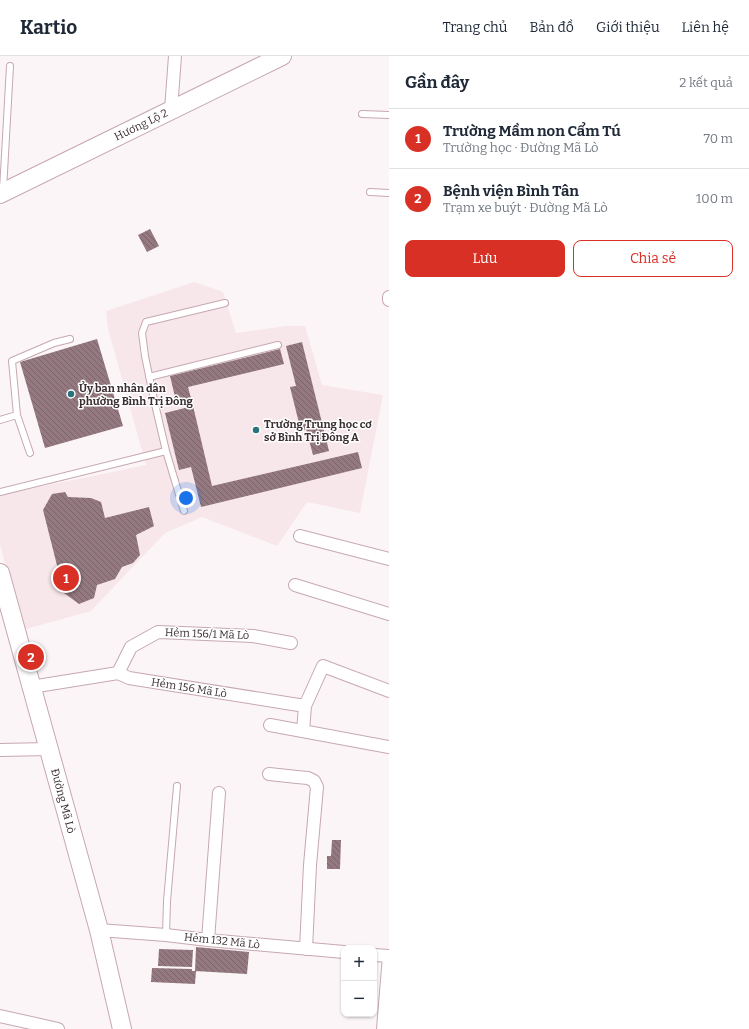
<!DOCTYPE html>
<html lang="vi">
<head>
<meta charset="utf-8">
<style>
  :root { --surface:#fff; --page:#f2f2f3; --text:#1f2937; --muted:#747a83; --line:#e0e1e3; --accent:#d93025 }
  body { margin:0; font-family:Bitter,serif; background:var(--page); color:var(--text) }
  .controls { position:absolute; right:12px; bottom:12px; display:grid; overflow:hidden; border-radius:8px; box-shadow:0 1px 3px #0004 }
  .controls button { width:36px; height:36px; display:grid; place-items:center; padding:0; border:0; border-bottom:1px solid var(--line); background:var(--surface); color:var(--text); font:20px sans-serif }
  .you { position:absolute; left:186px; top:442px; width:14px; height:14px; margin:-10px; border:3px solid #fff; border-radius:50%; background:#1a73e8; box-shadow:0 0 0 6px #1a73e833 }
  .badge { display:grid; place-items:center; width:26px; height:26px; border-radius:50%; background:var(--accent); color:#fff; font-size:13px; font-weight:700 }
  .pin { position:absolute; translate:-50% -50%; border:2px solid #fff; box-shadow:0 1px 4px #0006 }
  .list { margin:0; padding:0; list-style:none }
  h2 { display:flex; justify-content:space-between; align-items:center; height:52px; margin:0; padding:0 16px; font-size:17px }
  h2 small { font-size:13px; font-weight:400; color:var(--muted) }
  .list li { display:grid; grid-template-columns:26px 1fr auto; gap:12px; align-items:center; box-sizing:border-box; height:60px; padding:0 16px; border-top:1px solid var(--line) }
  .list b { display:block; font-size:15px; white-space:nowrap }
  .list p { margin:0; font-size:13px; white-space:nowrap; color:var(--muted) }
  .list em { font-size:13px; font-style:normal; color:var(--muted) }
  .actions { display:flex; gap:8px; padding:12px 16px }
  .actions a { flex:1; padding:9px 0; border:1px solid var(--accent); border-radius:8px; text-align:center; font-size:14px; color:var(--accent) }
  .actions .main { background:var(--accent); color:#fff }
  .map { position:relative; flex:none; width:389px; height:973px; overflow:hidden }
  header { display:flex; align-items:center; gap:24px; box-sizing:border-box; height:56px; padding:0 20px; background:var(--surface); border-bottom:1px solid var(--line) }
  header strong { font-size:19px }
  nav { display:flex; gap:22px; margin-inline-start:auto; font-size:14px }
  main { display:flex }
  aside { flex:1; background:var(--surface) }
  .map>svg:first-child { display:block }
  .built { fill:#f7e7eb }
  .building { fill:url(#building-back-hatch) }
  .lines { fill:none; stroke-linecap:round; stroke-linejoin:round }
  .service-casing { stroke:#c6a8b0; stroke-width:8 }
  .minor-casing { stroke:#c6a8b0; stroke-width:14 }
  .secondary-casing { stroke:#c6a8b0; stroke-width:20 }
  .service { stroke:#fff; stroke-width:6 }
  .minor { stroke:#fff; stroke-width:12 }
  .secondary { stroke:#fff; stroke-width:18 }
  .poi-dot { fill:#2a737a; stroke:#fff; stroke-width:1.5 }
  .labels { text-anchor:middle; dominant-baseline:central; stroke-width:3; stroke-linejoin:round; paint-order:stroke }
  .street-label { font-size:11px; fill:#3a2e31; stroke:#fff }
  .poi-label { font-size:11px; font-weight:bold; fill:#3a2e31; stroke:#fff; text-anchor:start }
</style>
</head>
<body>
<header>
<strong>Kartio</strong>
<nav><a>Trang chủ</a><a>Bản đồ</a><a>Giới thiệu</a><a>Liên hệ</a></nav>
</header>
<main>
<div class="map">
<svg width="389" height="973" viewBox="0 0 389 973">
  <defs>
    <pattern id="building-back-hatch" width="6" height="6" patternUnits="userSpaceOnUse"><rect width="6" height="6" fill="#947980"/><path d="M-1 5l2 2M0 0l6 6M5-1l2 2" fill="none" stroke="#7a6469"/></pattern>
  </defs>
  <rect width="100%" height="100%" fill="#fcf5f7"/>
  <path class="built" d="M194,226L223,236L236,277L286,270H305L322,329L383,339L360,457L307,446L277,490L202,461L165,477L91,555L23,574L0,489V439L146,409L108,273L106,255Z"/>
  <path class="building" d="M150,173L159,190L147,196L138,179Z
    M97,283L123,370L45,392L20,306Z
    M302,286L329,395L313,399L306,373L301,375L290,331L296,330L286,290Z
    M280,293L284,308L188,331L192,346L177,349L170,320Z
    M193,350L212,430L358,396L362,412L201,451L191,411L179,414L165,357Z
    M65,436L68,441L91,442L101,446L105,462L149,451L154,470L136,479L140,499L133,507L122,511L115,523L97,529L94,542L79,548L64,537L43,454L52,438Z
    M332,784H341L340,813H327V800H331Z
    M196,891L249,896L247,918L195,915Z
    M159,893L193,894L192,911L158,910Z
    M152,912L192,913V915H196L195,928L151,926Z"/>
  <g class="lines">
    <g class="service-casing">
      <path id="service" d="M362,58L389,59
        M3,134L10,10
        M370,136L389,137
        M149,321L278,289
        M0,364L17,359
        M30,397L17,359L12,305L54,287L70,283
        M0,436L166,395
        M184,455L166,395L154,344L145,300L142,277L146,266L225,247
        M166,879L167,845L177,730"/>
    </g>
    <g class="minor-casing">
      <path id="minor" d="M171,54L175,0
        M389,244V241
        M300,480L389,503
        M295,529L389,558
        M118,617L131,591L158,576L253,580L291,587
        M31,631L118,617L129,622L305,650L323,610L389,635
        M270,669L389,691
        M303,675L305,650
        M0,694L49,693
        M269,718L297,721L308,722L314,725L317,731L310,809L306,893
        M99,874L166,879L208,884L344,896
        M208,884L219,737
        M374,899L389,900L383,973
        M0,960L58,973"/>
    </g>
    <g class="secondary-casing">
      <path id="secondary" d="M0,138L282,0
        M0,517L99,874L122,973"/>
    </g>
    <use href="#service" class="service"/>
    <use href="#minor" class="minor"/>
    <use href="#secondary" class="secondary"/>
  </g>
  <g class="poi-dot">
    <circle cx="71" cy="338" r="4"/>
    <circle cx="256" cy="374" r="4"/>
  </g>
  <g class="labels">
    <g class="street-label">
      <text transform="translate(141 69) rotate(-26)">Hương Lộ 2</text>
      <text transform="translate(207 578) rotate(2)">Hẻm 156/1 Mã Lò</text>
      <text transform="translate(189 632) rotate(9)">Hẻm 156 Mã Lò</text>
      <text transform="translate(63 745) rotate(75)">Đường Mã Lò</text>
      <text transform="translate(222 885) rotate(6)">Hẻm 132 Mã Lò</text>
    </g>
    <g class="poi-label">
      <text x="79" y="332">Ủy ban nhân dân<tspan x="79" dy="13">phường Bình Trị Đông</tspan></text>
      <text x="264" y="368">Trường Trung học cơ<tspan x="264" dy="13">sở Bình Trị Đông A</tspan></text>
    </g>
  </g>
</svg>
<div class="controls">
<button>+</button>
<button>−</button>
</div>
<div class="you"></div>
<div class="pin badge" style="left:66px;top:522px">1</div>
<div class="pin badge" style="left:31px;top:601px">2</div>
</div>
<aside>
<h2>Gần đây<small>2 kết quả</small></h2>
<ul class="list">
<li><span class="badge">1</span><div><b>Trường Mầm non Cẩm Tú</b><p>Trường học · Đường Mã Lò</p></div><em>70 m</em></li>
<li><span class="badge">2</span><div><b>Bệnh viện Bình Tân</b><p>Trạm xe buýt · Đường Mã Lò</p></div><em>100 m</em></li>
</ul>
<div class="actions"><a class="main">Lưu</a><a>Chia sẻ</a></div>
</aside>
</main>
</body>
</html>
